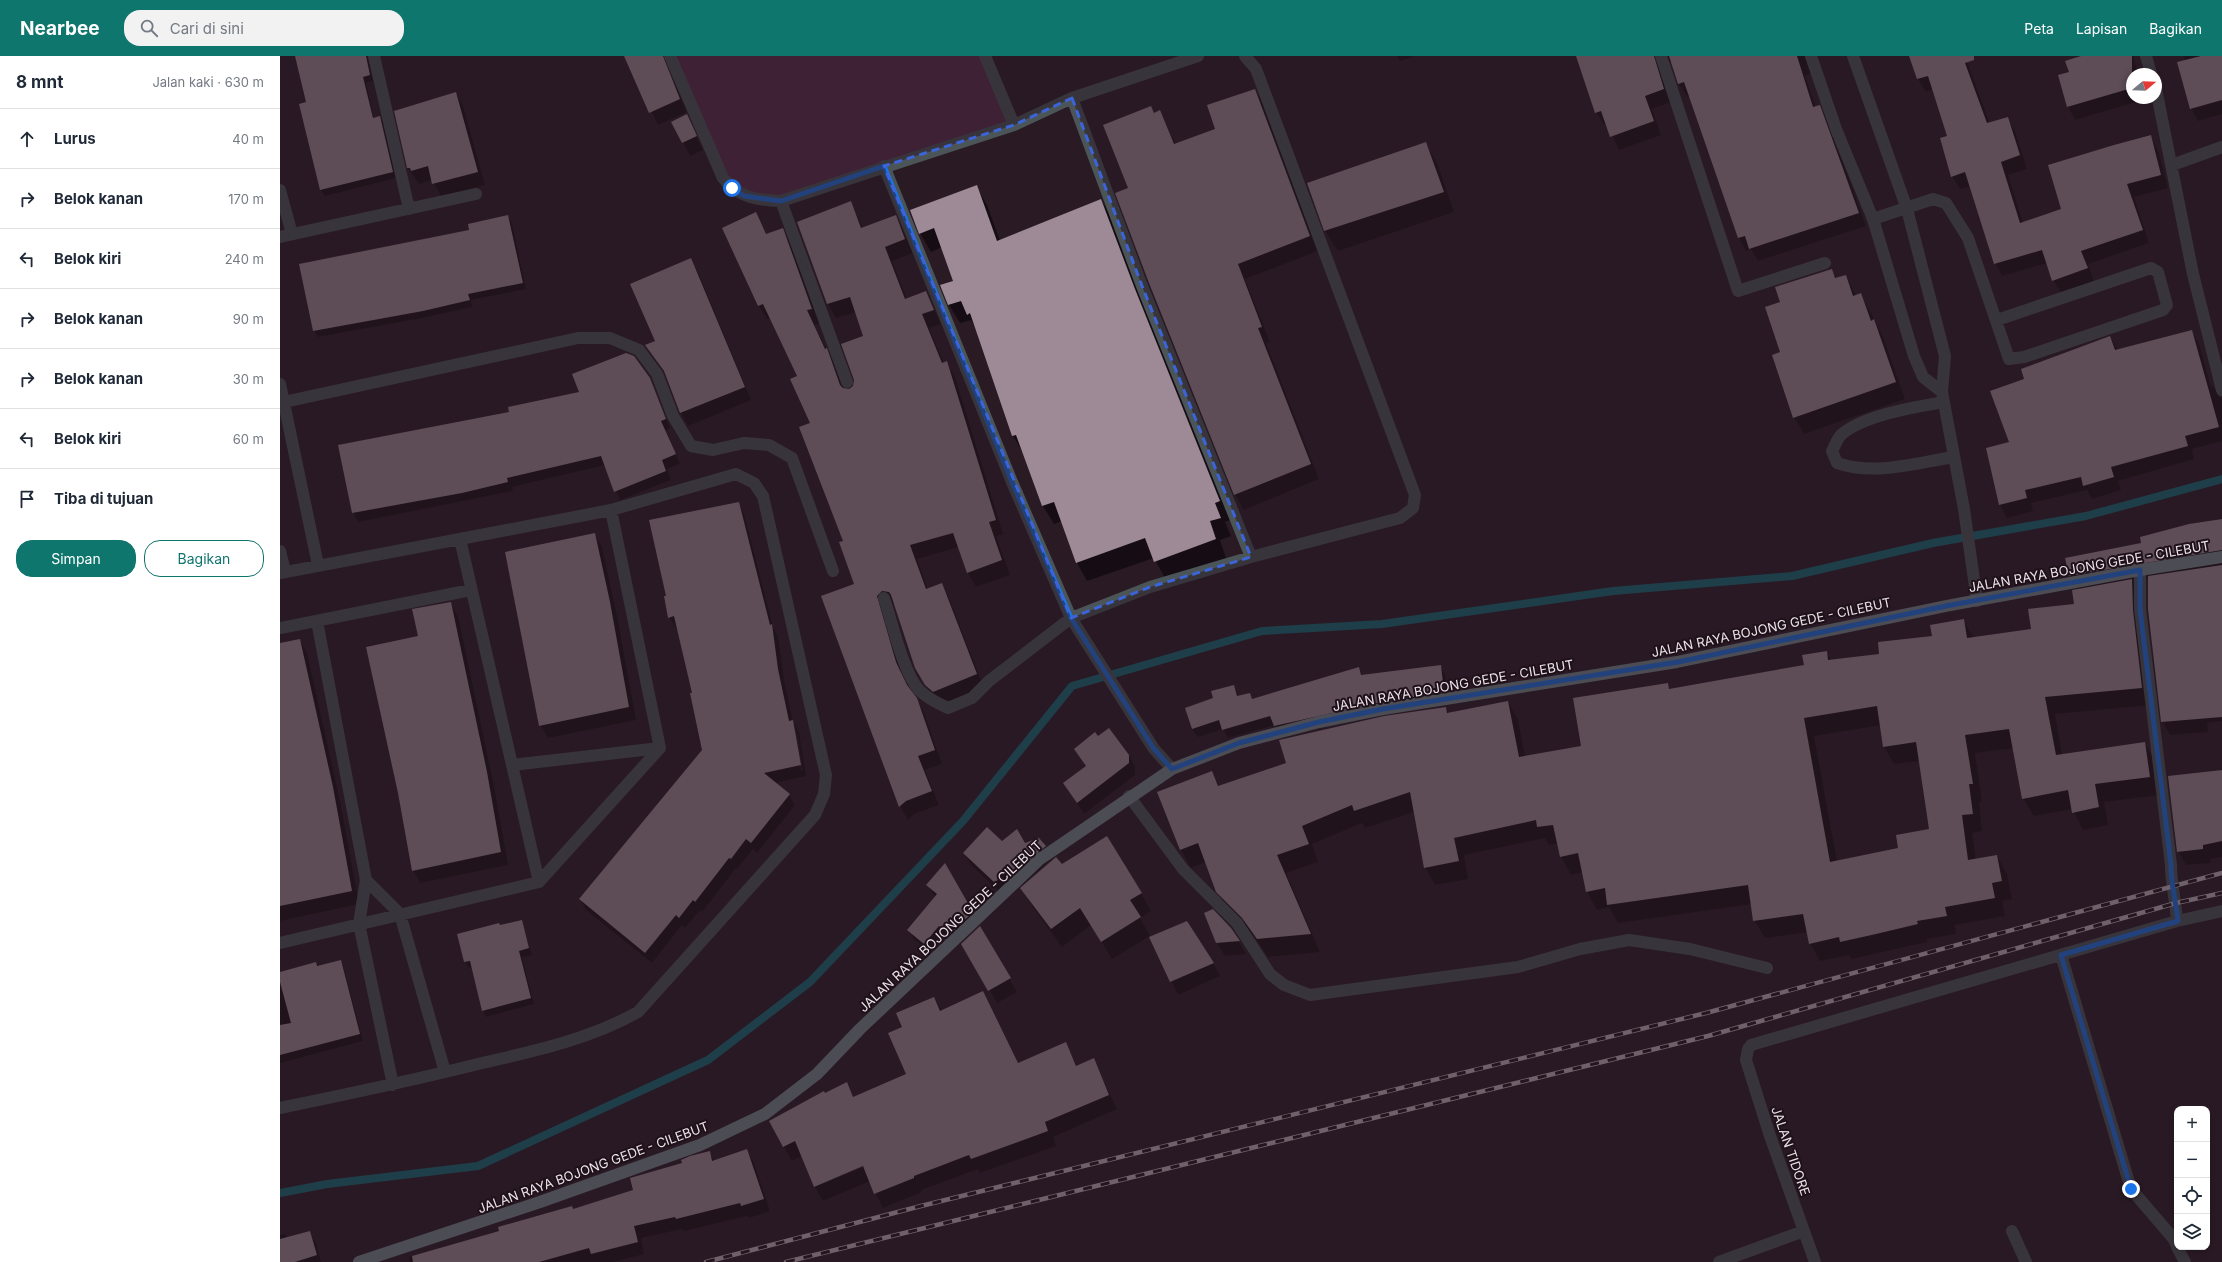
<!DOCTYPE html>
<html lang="id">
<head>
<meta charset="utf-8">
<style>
  :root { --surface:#fff; --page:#f2f2f3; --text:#1f2937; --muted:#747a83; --line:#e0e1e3; --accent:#0f766e }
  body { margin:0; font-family:Inter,sans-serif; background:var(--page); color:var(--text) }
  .controls { position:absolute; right:12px; bottom:12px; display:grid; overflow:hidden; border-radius:8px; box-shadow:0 2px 6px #0003 }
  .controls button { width:36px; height:36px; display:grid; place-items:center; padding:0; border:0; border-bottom:1px solid var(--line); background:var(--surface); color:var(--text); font:20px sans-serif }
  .compass { position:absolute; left:1846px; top:12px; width:36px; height:36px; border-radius:50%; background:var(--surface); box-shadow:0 2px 6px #0003; rotate:71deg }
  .stop { position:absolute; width:12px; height:12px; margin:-9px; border:3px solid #1a73e8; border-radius:50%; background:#fff }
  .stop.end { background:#1a73e8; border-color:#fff; box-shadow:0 1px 4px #0008 }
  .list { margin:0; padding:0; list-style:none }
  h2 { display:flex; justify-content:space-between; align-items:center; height:52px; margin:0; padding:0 16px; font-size:17px }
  h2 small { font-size:13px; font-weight:400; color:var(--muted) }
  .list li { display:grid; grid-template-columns:26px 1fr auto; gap:12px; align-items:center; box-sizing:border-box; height:60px; padding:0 16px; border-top:1px solid var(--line) }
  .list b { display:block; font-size:15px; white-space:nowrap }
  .list em { font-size:13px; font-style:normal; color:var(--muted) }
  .actions { display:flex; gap:8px; padding:12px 16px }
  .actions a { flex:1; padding:9px 0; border:1px solid var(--accent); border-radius:16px; text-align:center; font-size:14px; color:var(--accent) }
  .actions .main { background:var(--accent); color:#fff }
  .icon { flex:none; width:22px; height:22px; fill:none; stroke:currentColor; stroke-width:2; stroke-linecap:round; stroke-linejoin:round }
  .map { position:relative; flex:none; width:1942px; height:1206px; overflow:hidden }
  header { display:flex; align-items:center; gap:24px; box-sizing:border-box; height:56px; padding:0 20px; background:var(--accent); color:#fff }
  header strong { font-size:19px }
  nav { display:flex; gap:22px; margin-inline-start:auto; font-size:14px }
  .search { width:280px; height:36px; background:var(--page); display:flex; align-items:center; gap:10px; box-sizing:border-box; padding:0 14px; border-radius:16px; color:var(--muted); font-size:15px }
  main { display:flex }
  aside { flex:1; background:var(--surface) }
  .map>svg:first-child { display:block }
  .green { fill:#572c4a }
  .shadow { fill:#0007; fill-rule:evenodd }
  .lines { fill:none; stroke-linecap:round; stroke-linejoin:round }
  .stream { stroke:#106c75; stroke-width:8 }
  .building { fill:#9e8a96; fill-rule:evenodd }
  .minor { stroke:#4b5557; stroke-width:12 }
  .major { stroke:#768b8e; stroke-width:12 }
  .rail-casing { stroke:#c4b9c0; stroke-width:4.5 }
  .rail { stroke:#1f111a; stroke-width:3; stroke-dasharray:9; stroke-linecap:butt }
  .route { stroke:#1a73e8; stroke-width:5 }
  .marked { fill:none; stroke:#3c64da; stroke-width:3; stroke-dasharray:8 5; stroke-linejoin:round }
  .labels { text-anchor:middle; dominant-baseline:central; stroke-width:4; stroke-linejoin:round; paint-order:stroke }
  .street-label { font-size:13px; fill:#ebe1e7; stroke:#1f111a }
</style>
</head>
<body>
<header>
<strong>Nearbee</strong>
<div class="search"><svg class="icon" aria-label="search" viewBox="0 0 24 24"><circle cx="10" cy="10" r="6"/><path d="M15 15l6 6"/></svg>Cari di sini</div>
<nav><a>Peta</a><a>Lapisan</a><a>Bagikan</a></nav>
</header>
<main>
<aside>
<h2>8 mnt<small>Jalan kaki · 630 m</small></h2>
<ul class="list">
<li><svg class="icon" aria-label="ahead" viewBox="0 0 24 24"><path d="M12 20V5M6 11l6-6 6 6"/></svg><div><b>Lurus</b></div><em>40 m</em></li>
<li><svg class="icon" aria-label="right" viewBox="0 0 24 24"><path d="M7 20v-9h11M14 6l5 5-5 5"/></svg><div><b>Belok kanan</b></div><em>170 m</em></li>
<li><svg class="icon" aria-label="left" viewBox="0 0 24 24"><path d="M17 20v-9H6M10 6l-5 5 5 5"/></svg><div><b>Belok kiri</b></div><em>240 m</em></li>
<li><svg class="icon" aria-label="right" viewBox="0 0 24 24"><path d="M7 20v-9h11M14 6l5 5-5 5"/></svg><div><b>Belok kanan</b></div><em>90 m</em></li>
<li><svg class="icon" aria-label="right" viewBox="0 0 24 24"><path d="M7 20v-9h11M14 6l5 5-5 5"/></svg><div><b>Belok kanan</b></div><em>30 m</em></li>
<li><svg class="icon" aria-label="left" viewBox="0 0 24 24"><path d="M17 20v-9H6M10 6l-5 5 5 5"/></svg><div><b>Belok kiri</b></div><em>60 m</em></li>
<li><svg class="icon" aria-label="arrive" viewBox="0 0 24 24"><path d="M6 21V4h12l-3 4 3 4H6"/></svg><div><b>Tiba di tujuan</b></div></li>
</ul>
<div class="actions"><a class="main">Simpan</a><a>Bagikan</a></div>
</aside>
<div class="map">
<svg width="1942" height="1206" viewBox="0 0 1942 1206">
  <rect width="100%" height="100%" fill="#291a24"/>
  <path class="green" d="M390,0H705L734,69L501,145L451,132Z"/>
  <path class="shadow" d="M16,0H87L93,25L86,27L94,63L100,61L103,67L116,122L45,140L41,134L27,47Z
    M345,0H386L390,17L407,56L378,69Z
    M1117,0H1135L1120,5Z
    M1297,0H1530L1531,17L1525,20L1536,52L1539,50L1547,63L1586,170L1478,205L1471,193L1466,195L1459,182L1410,40L1407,41L1399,28L1392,6H1386L1391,46L1372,53L1381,79L1339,94L1327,68L1324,69L1316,56Z
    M1631,0H1685L1710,68L1727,62L1735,75L1747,113L1728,119L1743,167L1783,153L1871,81L1878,94L1888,132L1854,141L1869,187L1808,208L1814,226L1781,237L1773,224L1767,207L1722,220L1715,207L1691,130L1680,133L1672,120L1668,81L1653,33L1646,36L1638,23Z
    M1804,0H1853L1858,18H1852V42L1866,43L1795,64L1788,51L1790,16Z
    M1904,0H1942V58L1918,65L1911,52Z
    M975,34L983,49L1038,195L965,223L990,286L986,287L1039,423L964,454L955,439L870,227L850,132L871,51L875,58L879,55L896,89L936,73Z
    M176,37L183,50L205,129L161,140L152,124L139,128L128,112Z
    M407,60L423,94L410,100L393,66Z
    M1146,88L1157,107L1174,156L1061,194H1057L1045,174Z
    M696,130L707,149L720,185L821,144L832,162L950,464L945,466L951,480L940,484L946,502L886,524L874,502L807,525L797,507L782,465L774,468L763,450L744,398L733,380L697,274L691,264L680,267L669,249L662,230L675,225L662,191L651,196L640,177Z
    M571,147L583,172L615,160L623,174L633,197L612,205L627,243L646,236L661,268L649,272L664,308L667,307L675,321L723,478L716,480L730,519L696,531L688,517L679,491L637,503L648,534L661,528L669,542L704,632L662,649L654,643L636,612L615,549L610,548L604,554L624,621L644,657L662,708L645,714L659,749L634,758L628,764L620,750L575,529L532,368L518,320L490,262L487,263L479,250L475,157L487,179L502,173L510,187L540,267L534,269L554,307L564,333L566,335L574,331L584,281L576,256L556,262L548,248L518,167Z
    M228,160L232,167L246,233L191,244L192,251L137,263L38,281L34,275L190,175Z
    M410,203L418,216L471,344L408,370L401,357L387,321L366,290L377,286Z
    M1551,214L1557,223L1566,220L1576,240L1581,239L1590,255L1603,281L1625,343L1524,378L1514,361L1501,296V247Z
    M1911,275L1919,288L1931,331L1933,330L1939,341L1942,342V385L1912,393L1914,403L1838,425L1841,434L1812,443L1807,434L1751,447L1753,455L1727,462L1720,449L1730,387L1745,324L1830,281L1838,294Z
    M370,322L390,372L386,374L400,408L387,413L391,424L340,444L325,409L232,431L233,435L78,466L73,456L230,357Z
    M458,447L464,458L493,571L498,580L504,624L513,666L519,676L526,720L494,727L509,739L515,749L477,797L473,793L457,813L456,812L422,856L420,854L405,872L402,869L372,907L306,854L300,843L423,695L413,638L397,571L396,572L389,561L387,541ZM513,671L516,673L523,714H521Z
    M1942,462V665L1927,667L1928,676L1890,679L1882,665L1868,521L1852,524L1862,542L1872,649L1775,658L1782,699L1865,688L1875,705L1880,739L1824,746L1828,769L1803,774L1792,753L1754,760L1743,742L1734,692L1695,697L1702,746H1699L1702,775L1692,777L1696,804L1717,800L1727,818L1732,843L1722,845L1725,860L1675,869L1676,878L1647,883V886L1572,903L1569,899L1540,905L1530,887L1528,876L1485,882L1474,864L1472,848L1338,867L1329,851L1317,854L1307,836L1303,816L1291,819L1281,801L1278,787L1269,789L1265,782L1184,799L1188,823L1155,829L1145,811L1134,756L1085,772L1082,767L1032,788L1038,806L1006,817L1040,896L988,901L974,880L948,854L937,835L926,806L911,812L901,794L878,737L931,716L940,731L1166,652L1169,658L1228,646L1238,664L1245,701L1302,691L1387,628L1391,634L1525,609L1546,596L1551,604L1600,599L1653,580L1683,564L1694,582L1752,574L1795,549L1798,534L1790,519L1863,488L1861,482ZM1601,669L1604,691L1614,708L1640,705L1650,774L1620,793L1557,806L1534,680Z
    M314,478L322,491L337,560L356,664L268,682L260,669Z
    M170,547L178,560L214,730L228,809L140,827L133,814L139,581Z
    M20,584L27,597L60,745L79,848L0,865V588Z
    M1160,610L1165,619L1169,644L1000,679L995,669L948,682L943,673L918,681L912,673L934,643L954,630L959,641L969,638L973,644L1079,612L1083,620Z
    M818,682L849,699L855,711V719L804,758L784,727L806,711L795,693Z
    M1942,713V801L1930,803L1931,807L1906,809L1898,795L1924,717Z
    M722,786L765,790L772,802L739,831L722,838L691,809L684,797Z
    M665,809L697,866L675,887L665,878L650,896L634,883L629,874L656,841L647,829Z
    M782,809L861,837L871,855L860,862L870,880L832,903L811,869L782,891L752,850L742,832Z
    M241,865L252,899L242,901L254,948L206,961L203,954L192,911L189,912L185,906L178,878Z
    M700,871L737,936L717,947L683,888Z
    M950,872L959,886L966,898L945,900L937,887Z
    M871,882L933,907L940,920L898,939Z
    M60,905L64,912L83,985L0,1007V917Z
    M703,936L738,1007L786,988L797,1010L813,1003L837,1053L773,1081L776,1090L700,1117L698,1113L641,1134L642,1136L603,1152L590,1125L543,1145L535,1131L588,1109L587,1108L535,1131L522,1100L512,1105L504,1091L545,1038L566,1028L574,1042L627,1019L624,972L654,942L662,955Z
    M467,1095L474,1107L490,1155L469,1162L467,1160L404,1175L402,1173L361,1182L364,1198L334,1206H130L129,1201L354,1135L403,1108L429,1096L434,1105Z
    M29,1176L36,1187L41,1206H0V1179L5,1178L8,1182Z"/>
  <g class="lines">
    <path class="stream" d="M0,1137L47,1128L198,1110L428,1004L530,926L683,765L792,630L982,575L1102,568L1333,535L1512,520L1653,487L1806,460L1942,423"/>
  </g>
  <path class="building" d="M15,0H86L90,19L83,21L93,62L100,60L113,116L40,134L19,48L26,46Z
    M344,0H383L400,43L369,57Z
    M1296,0H1374L1384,33L1365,40L1374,65L1330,81L1321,55L1315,57Z
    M1389,0H1517L1533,51L1540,49L1579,157L1469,193L1465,180L1458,182L1404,26L1398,28Z
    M1629,0H1694V4L1685,7L1707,67L1728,61L1740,99L1721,106L1740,167L1781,153L1768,109L1834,89L1871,79L1881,119L1847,128L1863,174L1801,195L1808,212L1772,225L1762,194L1714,208L1685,116L1671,121L1660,82L1667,80L1648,20L1637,23Z
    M1801,0H1852V32L1787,51L1778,19L1789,16L1785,5Z
    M1921,0H1942V44L1910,53L1897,6Z
    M975,33L1030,180L958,208L982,271L978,272L1031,408L954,439L869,227L835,137L848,132L823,69L871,50L874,57L880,54L894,88L935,73L927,49Z
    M176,36L198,116L152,128L148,110L131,115L130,112H127L114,55Z
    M407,58L417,80L402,87L391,66Z
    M1146,86L1164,136L1044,175L1027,127Z
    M697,129L717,185L821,143L855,233L940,445L935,447L941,462L930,465L936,483L874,506L865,482L796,507L774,446L762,450L736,379L732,380L690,257L687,259L681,245L668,249L660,229L673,225L654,172L639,178L630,154Z
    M571,145L581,172L616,159L625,183L605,191L625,243L646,235L654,254L642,258L662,307L667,305L716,464L709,466L722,504L687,517L673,477L630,489L646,533L662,527L697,618L653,636L645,629L635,612L611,539L609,536L602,535L597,540L616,606L627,629L637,642L655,694L638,700L652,735L626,745L619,751L541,540L574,528L559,486L563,485L519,371L530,367L510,323L517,320L483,248L478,250L442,172L476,156L486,178L503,172L532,253L527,254L545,293L547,292L560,329L563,332L569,333L573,330L574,324L561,288L583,280L570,241L547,248L517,166Z
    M228,159L243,227L188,238L190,244L143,255L33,275L19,208L189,174L188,168Z
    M411,202L465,331L400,357L384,315L365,289L375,285L350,228Z
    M1552,213L1555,222L1566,219L1573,240L1581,237L1591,265L1594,263L1616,326L1513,362L1492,299L1500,296L1485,251L1500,246L1495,231Z
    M1912,274L1939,371L1905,380L1908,390L1831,411L1834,421L1803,430L1801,421L1745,434L1747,442L1719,449L1706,392L1729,386L1710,335L1744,323L1741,313L1830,280L1835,294Z
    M346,297L354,300L370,322L386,363L381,365L396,398L382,404L386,415L334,436L321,400L227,422L228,426L182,437L72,457L58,389L229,356L228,351L299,336L292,318Z
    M459,446L490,569L492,568L498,613L509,665L513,664L521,709L484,717L510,738L471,787L466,783L451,803L449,802L415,846L413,844L399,862L396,859L365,897L299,843L422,694L410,637H412L394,560L388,562L384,540H386L369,464Z
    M1942,463V494L1789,520L1785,502L1861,487L1860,481L1909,468Z
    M315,477L330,546L349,651L259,670L225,496Z
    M1942,509V661L1881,666L1868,553V520Z
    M1852,523L1853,554L1862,632L1765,641L1776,699L1865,686L1870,721L1815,728L1819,751L1792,757L1788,734L1742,743L1729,673L1685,679L1693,728H1689L1693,758L1682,759L1688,804L1717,799L1722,825L1712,827L1715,842L1665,851L1667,860L1637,865L1638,868L1596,878L1560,886L1559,881L1529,888L1523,858L1473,865L1468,829L1327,849L1325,832L1306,836L1298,797L1280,801L1273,769L1257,771L1256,764L1174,782L1179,805L1144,812L1130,736L1074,755L1072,749L1022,770L1029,788L997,799L1031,878L977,883L962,862L936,836L918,787L900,794L877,736L932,715L938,730L1006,707L999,684L1104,660L1166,651L1167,657L1228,645L1239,701L1301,690L1293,642L1388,627L1389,633L1524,609L1522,599L1547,595L1548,604L1599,598L1598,586L1652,580L1650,569L1684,563L1687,582L1751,573L1748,553L1794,548L1792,534ZM1597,650L1603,691L1636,686L1649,773L1616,779L1618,792L1550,806L1524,662Z
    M171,546L207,716L221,796L132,815L118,737L86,591L138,580L132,553Z
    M20,583L53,731L72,835L0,850V587Z
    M1161,609L1164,636L1102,646L994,670L990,660L942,674L939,664L912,673L905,652L933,642L931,635L954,629L957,640L970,637L972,643L1079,611L1081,619Z
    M829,672L849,699V707L797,747L783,727L806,710L794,693L815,676L818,680Z
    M1942,714V785L1923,789V793L1897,796L1888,720Z
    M707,771L722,785L737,773L745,787L759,782L766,790L731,820L727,813L715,827L683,797Z
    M827,780L862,837L850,844L861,861L821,886L800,852L771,873L740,832L776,801L782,808Z
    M665,807L693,856L670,878L659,870L644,888L627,874L657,838L646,829Z
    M933,853L951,872L960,885L936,887L924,857Z
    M242,864L249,892L239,895L251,942L202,955L190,905L184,906L177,878L219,867L220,869Z
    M907,865L934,907L890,926L869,881Z
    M700,870L731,922L708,935L681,888Z
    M61,904L80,978L0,999V969L11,967L0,926V916L36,906L37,910Z
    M703,935L738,1007L786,986L796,1010L814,1002L829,1039L765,1066L768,1075L691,1103L689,1099L634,1120V1122L594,1138L583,1110L534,1131L515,1085L503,1091L489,1065L544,1035L545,1037L567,1026L573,1041L626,1018L608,977L622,971L616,957L654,941L660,955Z
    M467,1093L484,1143L461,1150L460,1147L396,1163L395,1161L354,1170L358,1186L311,1198L309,1192L259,1206H133L132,1200L219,1175L218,1171L292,1150L293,1153L353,1134L350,1122L402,1107L401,1104L410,1100L430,1095L432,1105Z
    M30,1175L37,1199L15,1206H0V1183Z"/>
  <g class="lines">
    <path class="minor" d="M94,0L129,153
      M390,0L443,122C459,142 477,144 501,145L734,69L792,42L918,0
      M705,0L734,69
      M1381,0L1458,235L1545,207
      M1531,0L1556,73L1593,163L1634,300L1643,321L1662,336
      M1573,0L1627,153L1665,300L1662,336L1684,453L1697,545
      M1866,0L1871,18
      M1876,33L1913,218L1942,334
      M792,42L862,230L971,501
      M1892,109L1942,91
      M604,110L732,426L791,562L874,693L892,713
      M0,134L12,178
      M501,145L567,326
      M1593,163L1653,143L1666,147L1688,182L1729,303L1744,301L1883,254L1887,249L1878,216L1871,212L1717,264
      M0,181L196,138
      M0,328L38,509
      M1664,346C1636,351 1583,359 1561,379C1557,383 1555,390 1552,395L1557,407C1596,420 1635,407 1674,401
      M0,347L298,282H330L359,294L377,318L393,360L411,390L433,394L464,387L489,389L512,402L553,515
      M0,495L5,515
      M1860,514V553L1891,809C1891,829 1896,846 1897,865L1942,855
      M0,517L180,483L259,826L0,887
      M604,542C612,566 623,616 639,634C647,642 657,647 668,652L692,642L709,625L791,562L870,531L971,501L1120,462L1133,452L1135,439L976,13L965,0
      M37,565L86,824L79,868L113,1029
      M0,572L191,534
      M232,709L380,692
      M849,740L903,813L957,867L990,918L1004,929L1030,939L1238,911L1300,893L1349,884L1410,893L1487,912
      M86,824L120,858L165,1016
      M259,826L380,692L331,454
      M1781,899L1851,1133L1893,1182L1897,1190
      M0,1052C68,1038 135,1024 202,1007C255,995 310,983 358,956L535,759L544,738L546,719L483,440L474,427L456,418L331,454L180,483
      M1732,1175L1746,1206
      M1897,1191L1905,1206
      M1439,1206L1524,1175
      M1535,1206L1490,1080L1466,1004L1468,993L1471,989L1897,865"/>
    <path class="major" d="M79,1206L260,1146L420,1089L485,1058L537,1018L580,973L760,803L892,713L959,687L1039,666L1103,653L1397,606L1666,550L1860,514L1942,501"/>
    <g class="rail-casing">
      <path id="rail" d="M426,1206L641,1150L1426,957L1942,817
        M506,1206L1428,980L1896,847L1942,837"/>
    </g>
    <use href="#rail" class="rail"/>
  </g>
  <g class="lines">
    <path class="route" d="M452,132L464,140L501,145L604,110L732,426L791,562L874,693L892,713L959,687L1039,666L1103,653L1398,606L1666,550L1860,514V553L1891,809C1891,829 1896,846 1898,865L1781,899L1851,1133"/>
  </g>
  <path d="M0 0H1942V1206H0ZM792,42L862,230L971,501L870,531L791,562L604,110L734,69Z" fill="#291a24" fill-opacity=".55" fill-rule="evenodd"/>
  <path class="marked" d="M792,42L862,230L971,501L870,531L791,562L604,110L734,69Z"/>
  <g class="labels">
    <g class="street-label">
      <text transform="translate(1809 510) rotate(-10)">JALAN RAYA BOJONG GEDE - CILEBUT</text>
      <text transform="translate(1491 571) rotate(-12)">JALAN RAYA BOJONG GEDE - CILEBUT</text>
      <text transform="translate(1173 629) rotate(-10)">JALAN RAYA BOJONG GEDE - CILEBUT</text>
      <text transform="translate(670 870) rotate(-43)">JALAN RAYA BOJONG GEDE - CILEBUT</text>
      <text transform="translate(1511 1095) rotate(71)">JALAN TIDORE</text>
      <text transform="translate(313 1111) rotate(-20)">JALAN RAYA BOJONG GEDE - CILEBUT</text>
    </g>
  </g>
</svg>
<div class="controls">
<button>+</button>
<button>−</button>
<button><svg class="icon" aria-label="locate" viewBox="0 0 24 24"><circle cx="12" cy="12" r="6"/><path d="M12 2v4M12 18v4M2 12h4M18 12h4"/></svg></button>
<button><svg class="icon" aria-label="layers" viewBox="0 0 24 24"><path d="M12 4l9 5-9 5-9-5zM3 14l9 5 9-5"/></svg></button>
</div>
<svg class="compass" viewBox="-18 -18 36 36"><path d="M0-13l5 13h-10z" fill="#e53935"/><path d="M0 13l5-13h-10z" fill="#747a83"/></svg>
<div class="stop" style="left:452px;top:132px"></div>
<div class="stop end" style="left:1851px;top:1133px"></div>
</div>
</main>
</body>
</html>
